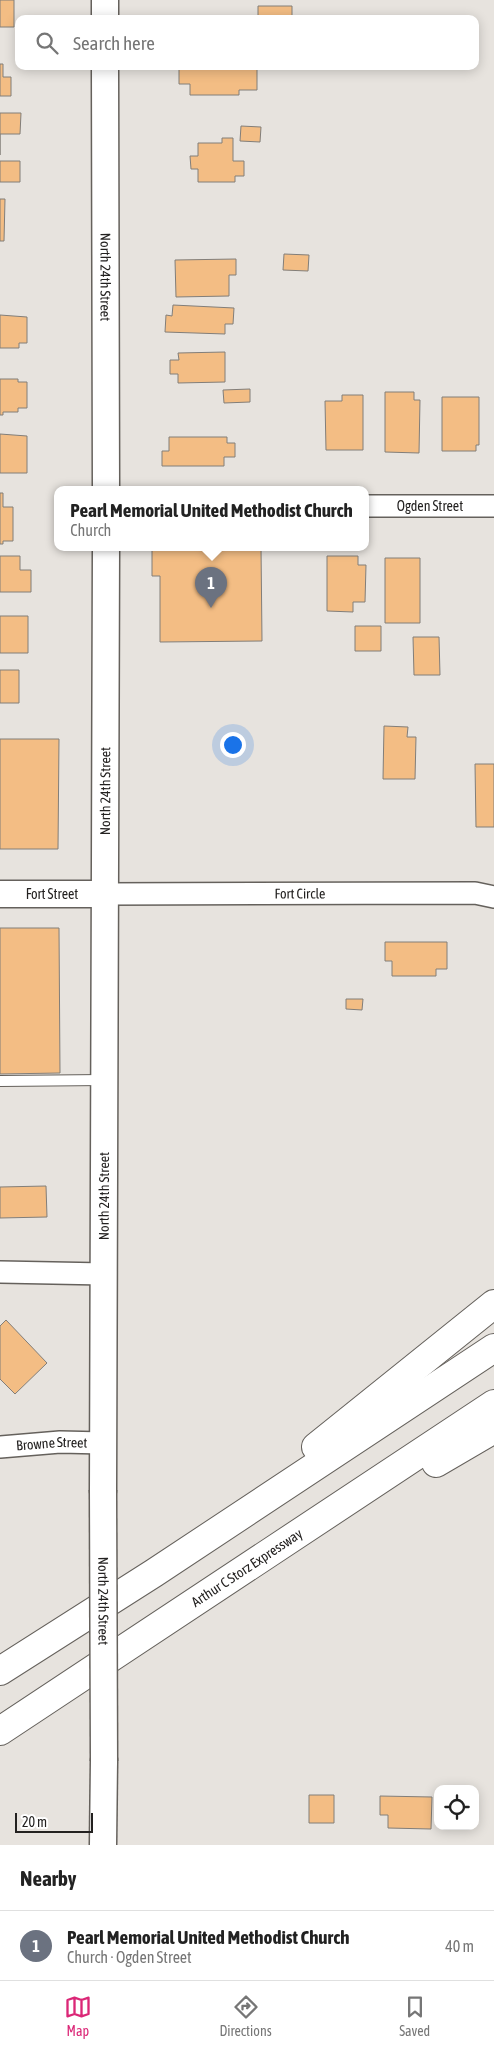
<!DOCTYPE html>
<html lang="en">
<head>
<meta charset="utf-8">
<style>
  :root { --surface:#fff; --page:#f6f6f6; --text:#222; --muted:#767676; --line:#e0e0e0; --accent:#db2777 }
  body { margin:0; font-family:"Asap Condensed",sans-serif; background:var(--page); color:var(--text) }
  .controls { position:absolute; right:15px; bottom:15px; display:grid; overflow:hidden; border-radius:10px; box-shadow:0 2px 12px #0003 }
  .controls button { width:45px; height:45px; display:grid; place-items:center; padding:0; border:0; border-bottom:1px solid var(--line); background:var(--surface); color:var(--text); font:25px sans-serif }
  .scale { position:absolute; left:15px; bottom:12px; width:78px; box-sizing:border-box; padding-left:5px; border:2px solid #232120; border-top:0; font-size:14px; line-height:18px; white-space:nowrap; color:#232120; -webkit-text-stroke:4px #fff; paint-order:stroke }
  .you { position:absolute; left:232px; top:744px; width:18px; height:18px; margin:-12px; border:4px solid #fff; border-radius:50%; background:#1a73e8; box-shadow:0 0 0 8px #1a73e833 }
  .badge { display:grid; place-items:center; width:32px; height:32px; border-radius:50%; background:var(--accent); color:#fff; font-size:16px; font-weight:700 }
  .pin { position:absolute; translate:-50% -41px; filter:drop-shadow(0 1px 2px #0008) }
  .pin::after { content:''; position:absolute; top:26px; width:18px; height:15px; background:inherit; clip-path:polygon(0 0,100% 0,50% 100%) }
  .popup { position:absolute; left:54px; top:486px; width:315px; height:65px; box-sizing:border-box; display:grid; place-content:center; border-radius:10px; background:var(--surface); filter:drop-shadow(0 1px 4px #0005); font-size:16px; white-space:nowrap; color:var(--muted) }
  .popup b { font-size:19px; color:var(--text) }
  .popup::after { content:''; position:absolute; left:50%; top:100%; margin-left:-10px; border:10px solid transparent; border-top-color:var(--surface) }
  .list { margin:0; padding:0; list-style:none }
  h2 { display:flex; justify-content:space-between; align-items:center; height:65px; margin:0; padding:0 20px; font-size:21px }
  h2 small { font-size:16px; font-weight:400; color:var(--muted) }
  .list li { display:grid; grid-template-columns:32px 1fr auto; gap:15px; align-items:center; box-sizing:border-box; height:70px; padding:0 20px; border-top:1px solid var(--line) }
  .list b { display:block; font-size:19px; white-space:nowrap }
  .list p { margin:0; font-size:16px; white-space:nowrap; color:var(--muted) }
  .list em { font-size:16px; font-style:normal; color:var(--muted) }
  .icon { flex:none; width:28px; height:28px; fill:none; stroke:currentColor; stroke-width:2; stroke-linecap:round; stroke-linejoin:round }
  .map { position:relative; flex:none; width:494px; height:1845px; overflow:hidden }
  .search { position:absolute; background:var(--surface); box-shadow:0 2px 12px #0003; left:15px; right:15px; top:15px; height:55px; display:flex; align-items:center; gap:12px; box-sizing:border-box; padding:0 18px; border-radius:10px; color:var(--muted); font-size:19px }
  .sheet { height:135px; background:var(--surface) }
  nav { display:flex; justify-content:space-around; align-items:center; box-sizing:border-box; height:70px; border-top:1px solid var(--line); background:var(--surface); font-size:14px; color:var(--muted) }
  nav a { display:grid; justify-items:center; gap:2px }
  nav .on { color:var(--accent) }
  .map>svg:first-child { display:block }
  .building { fill:#f3bd84; stroke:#827e79 }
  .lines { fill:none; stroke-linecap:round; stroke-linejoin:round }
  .service-casing { stroke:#65615c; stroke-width:12 }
  .minor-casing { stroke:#65615c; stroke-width:24 }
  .tertiary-casing { stroke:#65615c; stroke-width:29 }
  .motorway-casing { stroke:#65615c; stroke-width:30 }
  .service { stroke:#fff; stroke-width:10 }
  .minor { stroke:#fff; stroke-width:21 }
  .tertiary { stroke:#fff; stroke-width:26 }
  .motorway { stroke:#fff; stroke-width:28 }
  .tertiary-bridge-casing { stroke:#65615c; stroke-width:29; stroke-linecap:butt }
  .tertiary-bridge { stroke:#fff; stroke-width:26 }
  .labels { text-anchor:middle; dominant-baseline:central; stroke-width:5; stroke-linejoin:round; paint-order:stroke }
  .street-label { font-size:14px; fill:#232120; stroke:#fff }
</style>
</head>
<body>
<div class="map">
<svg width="494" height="1845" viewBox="0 0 494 1845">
  <rect width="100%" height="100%" fill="#e7e3de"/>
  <path class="building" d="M0,0H14V27H0Z
    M258,6H292V19H258Z
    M196,18H236V19H196Z
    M0,64H3V77H11V96H0Z
    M179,66H257V90H239V95H190V84H179Z
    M0,113H21L20,134H0V155Z
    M241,126L261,127L260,142L240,141Z
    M222,138H233V161H244V176H235V182H198V169H191L190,156H198V143H222Z
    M0,161H20V182H0Z
    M0,199H5L4,241H0Z
    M284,254L309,255L308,271L283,270Z
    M236,259V275H229V296L176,297L175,260Z
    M173,305L234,308L233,324H225V334L165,332L166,315L172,316Z
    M0,315L27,317V343H19V348H0Z
    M225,352V382L178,383V374H170V360H179L178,353Z
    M0,379H18V382H27V408H18V412H3V415H0Z
    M250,389V402L224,403L223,390Z
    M385,392H414V400H420L419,453L385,452Z
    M342,395H363V450H326L325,401H342Z
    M442,397H479V445H476V451H442Z
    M0,434L27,436V473H0Z
    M169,437H227V443H235V457H224V466H162V451H169Z
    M0,493H3V507H13V541H3V544H0Z
    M230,547H261L262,641L160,642V576H152V550H230Z
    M0,556H20V570H31V592H0Z
    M327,556H358V565H366L365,602H353V612L327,611Z
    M385,558H420V623H385Z
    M0,616H28V653H0Z
    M355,626H381V651H355Z
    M413,637H439L440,675H414Z
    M0,670H19V703H0Z
    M384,726L408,727L407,737H416L415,779H383Z
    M0,739H59L58,849H0Z
    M475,764H494V827H476Z
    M0,928H59L60,1073L0,1074Z
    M385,942H447V969H436V976H392V961H385Z
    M346,999H363L362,1010L346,1009Z
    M46,1186L47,1217L0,1218V1187Z
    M6,1320L47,1363L15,1394L0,1379V1326Z
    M309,1795H334V1823H309Z
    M380,1796L432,1797L431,1829L388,1828V1815H380Z"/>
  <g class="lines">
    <g class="service-casing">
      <path id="service" d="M0,1081L104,1080"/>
    </g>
    <g class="minor-casing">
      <g id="minor">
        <path id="s1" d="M365,506H494"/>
        <path id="s2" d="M105,894L475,893L494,897"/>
        <path d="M0,1272L105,1274"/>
        <path id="s3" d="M0,1447L60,1442L104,1443"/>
      </g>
    </g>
    <g class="tertiary-casing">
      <g id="tertiary">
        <path d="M105,0V19"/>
        <path id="s4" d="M105,66L106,489"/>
        <path id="s5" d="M0,894H105"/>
        <path id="s6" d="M103,1490L106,547"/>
        <path d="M103,1845L104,1761"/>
      </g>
    </g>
    <g class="motorway-casing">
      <g id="motorway">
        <path d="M316,1447L494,1304"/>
        <path d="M436,1463L494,1429"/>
        <path d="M0,1671L154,1573L494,1348"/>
        <path id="s7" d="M0,1731L494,1404"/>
      </g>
    </g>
    <use href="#service" class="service"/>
    <use href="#minor" class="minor"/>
    <use href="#tertiary" class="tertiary"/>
    <use href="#motorway" class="motorway"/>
    <g class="tertiary-bridge-casing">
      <g id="tertiary-bridge">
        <path id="s8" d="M103,1490L104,1761"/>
      </g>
    </g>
    <use href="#tertiary-bridge" class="tertiary-bridge"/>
  </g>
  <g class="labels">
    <g class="street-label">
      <text stroke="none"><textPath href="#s4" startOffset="211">North 24th Street</textPath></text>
      <text stroke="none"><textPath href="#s1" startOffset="65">Ogden Street</textPath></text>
      <text stroke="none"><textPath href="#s6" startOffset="699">North 24th Street</textPath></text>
      <text stroke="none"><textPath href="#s5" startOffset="52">Fort Street</textPath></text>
      <text stroke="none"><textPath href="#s2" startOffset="195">Fort Circle</textPath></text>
      <text stroke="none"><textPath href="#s6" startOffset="294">North 24th Street</textPath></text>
      <text stroke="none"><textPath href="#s3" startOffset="52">Browne Street</textPath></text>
      <text stroke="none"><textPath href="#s7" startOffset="296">Arthur C Storz Expressway</textPath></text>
      <text stroke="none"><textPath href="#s8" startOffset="111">North 24th Street</textPath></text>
    </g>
  </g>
</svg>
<div class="controls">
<button><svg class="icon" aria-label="locate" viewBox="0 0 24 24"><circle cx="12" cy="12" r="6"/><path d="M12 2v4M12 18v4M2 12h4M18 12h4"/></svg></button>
</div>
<div class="scale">20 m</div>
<div class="you"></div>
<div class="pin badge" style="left:211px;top:608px;background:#6b7280">1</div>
<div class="popup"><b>Pearl Memorial United Methodist Church</b>Church</div>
<div class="search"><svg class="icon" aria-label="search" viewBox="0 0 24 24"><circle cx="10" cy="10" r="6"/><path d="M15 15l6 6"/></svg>Search here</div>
</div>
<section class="sheet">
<h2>Nearby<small></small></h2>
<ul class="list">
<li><span class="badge" style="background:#6b7280">1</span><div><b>Pearl Memorial United Methodist Church</b><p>Church · Ogden Street</p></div><em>40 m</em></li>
</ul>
</section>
<nav>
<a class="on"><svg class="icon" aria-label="map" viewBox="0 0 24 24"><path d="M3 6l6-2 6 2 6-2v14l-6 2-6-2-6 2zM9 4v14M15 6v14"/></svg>Map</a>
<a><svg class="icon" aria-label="directions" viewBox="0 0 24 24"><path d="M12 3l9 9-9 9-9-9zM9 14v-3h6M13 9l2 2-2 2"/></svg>Directions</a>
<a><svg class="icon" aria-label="saved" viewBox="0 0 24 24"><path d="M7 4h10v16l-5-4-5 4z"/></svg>Saved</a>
</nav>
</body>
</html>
